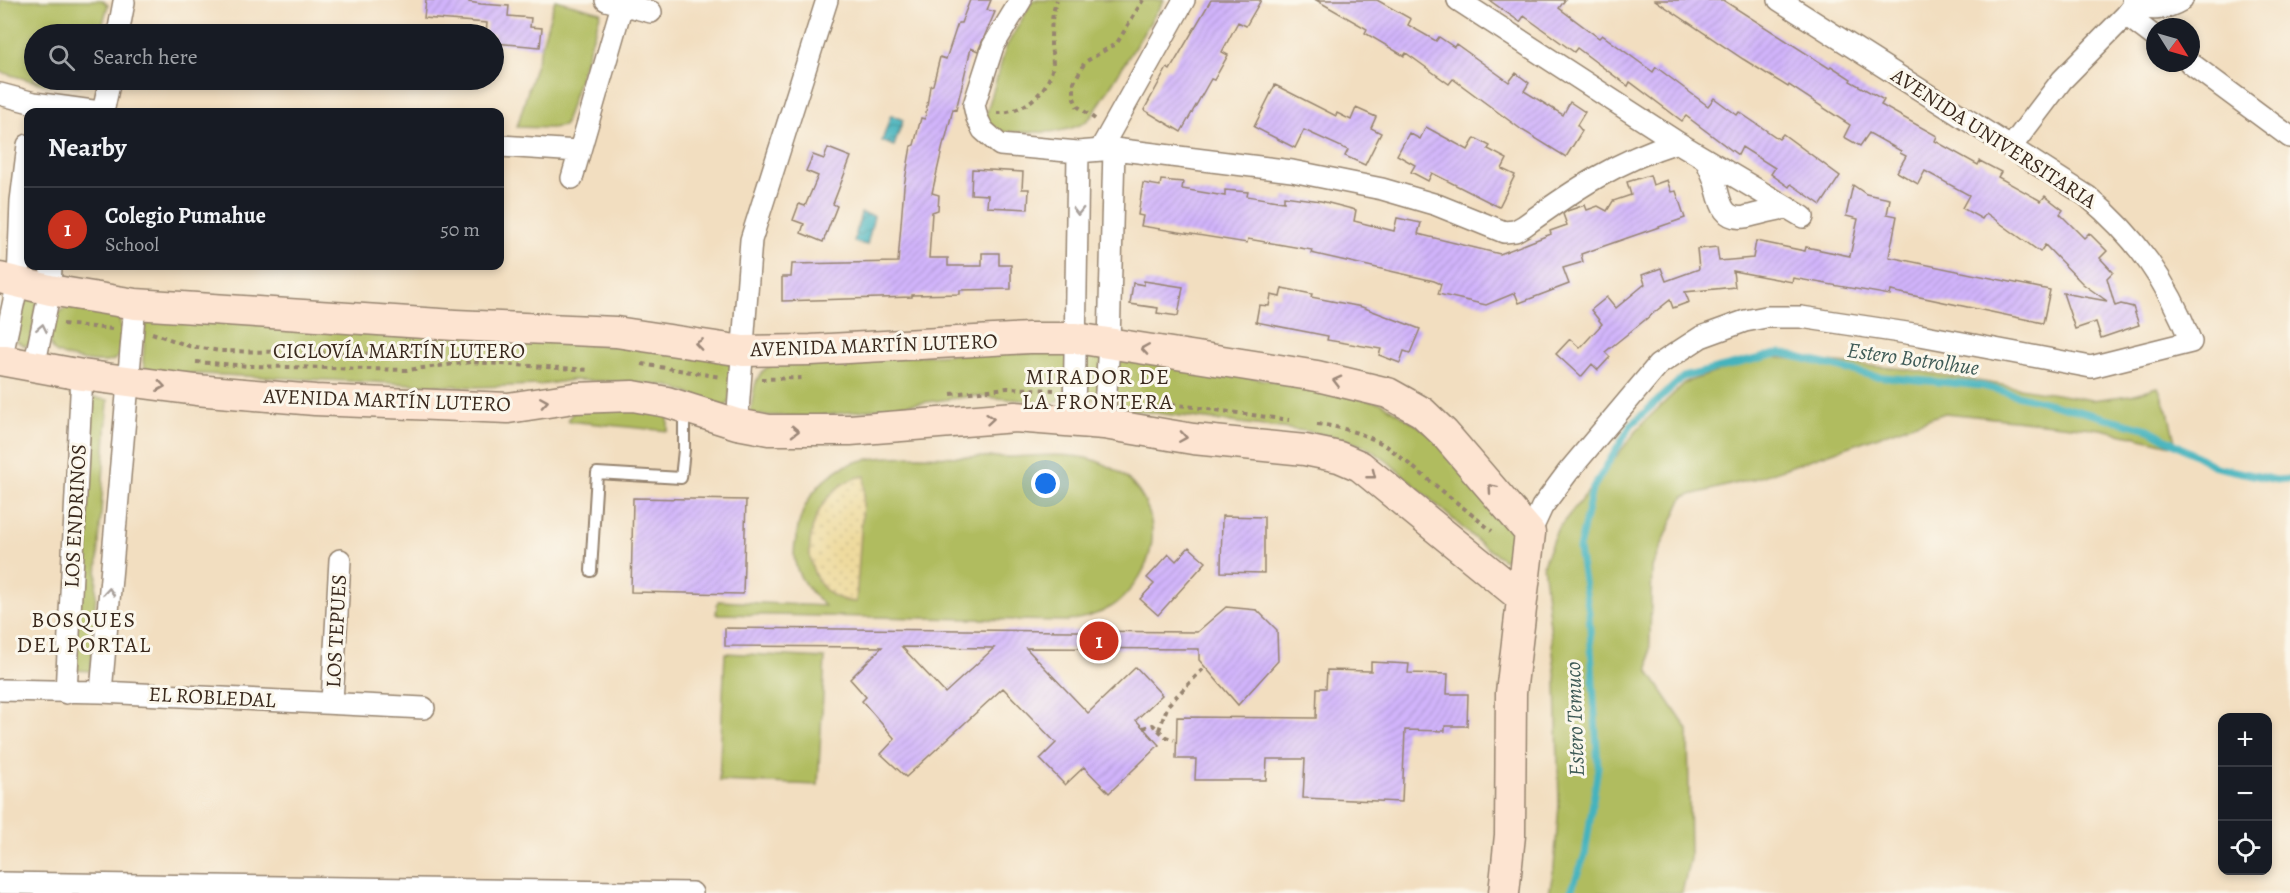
<!DOCTYPE html>
<html lang="en">
<head>
<meta charset="utf-8">
<style>
  :root { --surface:#171b24; --page:#20242c; --text:#f1f3f6; --muted:#9ea1a6; --line:#363941; --accent:#c8321e }
  body { margin:0; font-family:Alegreya,serif; background:var(--page); color:var(--text) }
  .controls { position:absolute; right:18px; bottom:18px; display:grid; overflow:hidden; border-radius:12px; box-shadow:0 3px 9px #0003 }
  .controls button { width:54px; height:54px; display:grid; place-items:center; padding:0; border:0; border-bottom:2px solid var(--line); background:var(--surface); color:var(--text); font:30px sans-serif }
  .compass { position:absolute; left:2146px; top:18px; width:54px; height:54px; border-radius:50%; background:var(--surface); box-shadow:0 3px 9px #0003; rotate:127deg }
  .you { position:absolute; left:1046px; top:484px; width:21px; height:21px; margin:-15px; border:4px solid #fff; border-radius:50%; background:#1a73e8; box-shadow:0 0 0 9px #1a73e833 }
  .badge { display:grid; place-items:center; width:39px; height:39px; border-radius:50%; background:var(--accent); color:#fff; font-size:20px; font-weight:700 }
  .pin { position:absolute; translate:-50% -50%; border:3px solid #fff; box-shadow:0 2px 6px #0006 }
  .list { margin:0; padding:0; list-style:none }
  h2 { display:flex; justify-content:space-between; align-items:center; height:78px; margin:0; padding:0 24px; font-size:26px }
  h2 small { font-size:20px; font-weight:400; color:var(--muted) }
  .list li { display:grid; grid-template-columns:39px 1fr auto; gap:18px; align-items:center; box-sizing:border-box; height:84px; padding:0 24px; border-top:2px solid var(--line) }
  .list b { display:block; font-size:22px; white-space:nowrap }
  .list p { margin:0; font-size:20px; white-space:nowrap; color:var(--muted) }
  .list em { font-size:20px; font-style:normal; color:var(--muted) }
  .icon { flex:none; width:33px; height:33px; fill:none; stroke:currentColor; stroke-width:2; stroke-linecap:round; stroke-linejoin:round }
  .map { position:relative; flex:none; width:2290px; height:893px; overflow:hidden }
  .search { position:absolute; background:var(--surface); box-shadow:0 3px 9px #0003; left:24px; top:24px; width:480px; height:66px; display:flex; align-items:center; gap:15px; box-sizing:border-box; padding:0 21px; border-radius:33px; color:var(--muted); font-size:22px }
  .panel { position:absolute; background:var(--surface); box-shadow:0 3px 9px #0003; left:24px; top:108px; width:480px; height:162px; border-radius:12px }
  .map>svg:first-child { display:block }
  .green { fill:#b0bc5e; stroke:#76733e; stroke-width:1.5 }
  .sand { fill:url(#sand-dots); stroke:#94825e; stroke-width:1.5 }
  .water { fill:url(#water-waves); stroke:#406e6e; stroke-width:1.5 }
  .lines { fill:none; stroke-linecap:round; stroke-linejoin:round }
  .stream { stroke:#44b3bd; stroke-width:7 }
  .building { fill:url(#building-hatch); fill-rule:evenodd }
  .lane-casing { stroke:#96846f; stroke-width:14 }
  .street-casing { stroke:#96846f; stroke-width:24 }
  .secondary-casing { stroke:#96846f; stroke-width:33 }
  .path { stroke:#96846f; stroke-width:4; stroke-dasharray:4.5 4.5; stroke-linecap:butt }
  .lane { stroke:#fff; stroke-width:10 }
  .street { stroke:#fff; stroke-width:21 }
  .secondary { stroke:#fde4d1; stroke-width:30 }
  .oneway { stroke:#a79f9a }
  .oneway2 { stroke:#9c8778 }
  .labels { text-anchor:middle; dominant-baseline:central; stroke-width:6; stroke-linejoin:round; paint-order:stroke }
  .street-label { font-size:21px; fill:#3b2a1e; stroke:#fbf7ec }
  .water-label { font-size:22px; font-style:italic; fill:#3e5a56; stroke:#fbf7ec }
  .neighbourhood-label { font-size:22px; letter-spacing:1.5px; fill:#3b2a1e; stroke:#fbf7ec }
</style>
</head>
<body>
<div class="map">
<svg width="2290" height="893" viewBox="0 0 2290 893">
  <defs>
    <pattern id="sand-dots" width="8" height="8" patternUnits="userSpaceOnUse" patternTransform="scale(1.5)"><rect width="8" height="8" fill="#eeda9e"/><path d="M2 2h.1M6 6h.1" fill="none" stroke="#cdbb88" stroke-width="1.8" stroke-linecap="round"/></pattern>
    <pattern id="water-waves" width="16" height="10" patternUnits="userSpaceOnUse" patternTransform="scale(1.5)"><rect width="16" height="10" fill="#44b3bd"/><path d="M0 5q4-4 8 0t8 0" fill="none" stroke="#3a9299"/></pattern>
    <pattern id="building-hatch" width="6" height="6" patternUnits="userSpaceOnUse" patternTransform="scale(1.5)"><rect width="6" height="6" fill="#d1b4fb"/><path d="M-1 1l2-2M0 6l6-6M5 7l2-2" fill="none" stroke="#b49bd7"/></pattern>
  </defs>
  <rect width="100%" height="100%" fill="#fbf7ec"/>
  <filter id="ink" filterUnits="userSpaceOnUse"><feTurbulence type="fractalNoise" baseFrequency=".0167" numOctaves="2"/><feDisplacementMap in="SourceGraphic" scale="12" xChannelSelector="R" yChannelSelector="G"/><feConvolveMatrix kernelMatrix="1 2 1 2 8 2 1 2 1" color-interpolation-filters="sRGB"/></filter>
  <filter id="wash" filterUnits="userSpaceOnUse"><feTurbulence type="fractalNoise" baseFrequency=".008" numOctaves="4" result="noise"/><feDisplacementMap in="SourceGraphic" scale="24" xChannelSelector="R" yChannelSelector="G"/><feGaussianBlur stdDeviation="1.35" result="paint"/><feColorMatrix in="noise" values="0 0 0 0 0 0 0 0 0 0 0 0 0 0 0 0 0 1.4 0 .05"/><feComposite in="paint" operator="in"/></filter>
  <g filter="url(#wash)">
    <rect width="100%" height="100%" fill="#f2dec0"/>
    <path class="green" d="M0,0H102L108,5L100,34H34V80H84L81,85L43,84L0,72Z
      M555,0L601,12L564,126L551,128L517,127Z
      M1033,0H1164L1092,116C1072,138 1030,131 1001,132L994,130L986,115L1006,47Z
      M25,296H38L30,344L25,346L16,341Z
      M68,307L113,314L119,318L122,330L119,356C117,358 114,360 111,361C98,365 62,358 53,350C46,337 54,312 68,307Z
      M151,317L495,335L719,356L732,365L729,403L724,407L669,386L627,382L572,380L540,385L475,387L160,372L149,370L144,367L143,361L145,327Z
      M1102,352L1098,400L1082,399L1085,354Z
      M974,353H1069C1067,369 1071,395 1054,403L973,396L812,417L750,415C754,393 752,371 776,363Z
      M1771,357L1905,369L2092,400L2131,395L2158,387L2168,411L2176,446L2101,429L1945,413L1757,478L1683,497L1652,567L1649,672L1688,730L1690,858L1682,893H1549L1554,867L1559,805L1556,680L1543,564L1557,530L1643,423L1686,382L1729,368Z
      M1121,359L1281,382L1382,403L1433,435L1521,538L1516,559H1503L1482,545L1387,461L1366,447L1344,439L1305,431L1115,408L1113,366Z
      M91,397L108,400L91,671L74,670Z
      M577,404L668,413V431L568,421Z
      M918,456C948,457 979,457 1009,457C1039,456 1076,451 1104,464C1154,486 1167,542 1134,585C1127,593 1121,602 1111,607C1098,615 1084,618 1068,621L716,614L718,601L825,606C813,594 801,583 796,566C793,557 794,547 796,538C800,508 814,484 841,468C863,456 894,457 918,456Z
      M725,653L825,658L818,785L719,781Z"/>
    <path class="sand" d="M865,476L856,602C785,597 802,485 865,476Z"/>
    <path class="water" d="M891,115L903,120L894,146L882,141Z
      M861,213L874,216L867,245L854,242Z"/>
    <g class="lines">
      <path class="stream" d="M1570,893L1585,855L1598,767L1589,613L1579,549L1592,490L1631,425L1683,377L1781,353L1873,376L1982,386L2149,429L2216,467L2276,480L2290,479"/>
    </g>
    <g id="blocks">
      <path class="building" d="M426,0H469V2L481,4L509,6L508,16L531,18L530,27L542,28L540,47L494,43V34H486L487,23L424,18Z
        M970,0H991L987,10L995,12L978,51L971,48L956,110L953,109L945,141H944L932,193L939,195L938,210L932,212L929,258H948V266H982V253H999V265H1011V289L960,290V294L912,295V297L782,301V277H791L792,264L898,262L904,186L911,146L914,145L921,118L925,119L930,86L933,85L940,57L946,59L958,23H961Z
        M1211,0H1261L1246,26L1238,22L1222,52L1228,55L1214,80L1211,79L1181,132L1144,110L1167,68L1170,70Z
        M1316,0H1377L1411,19L1408,25L1436,41L1439,37L1454,47L1456,44L1509,82L1516,73L1529,83L1524,91L1563,115L1570,102L1585,112L1577,125L1582,131L1566,157L1522,130L1453,79L1449,84L1406,53L1404,56L1365,33L1367,29Z
        M1489,0H1565L1559,8L1599,38L1602,35L1653,72L1656,67L1708,106L1714,98L1737,115L1739,112L1779,139L1783,134L1840,176L1821,205L1791,184L1789,187L1771,174L1775,168L1742,147L1738,155L1686,116L1682,121L1630,82L1628,86L1577,48L1574,52L1524,16L1520,22Z
        M1655,0H1723L1829,68L1831,66L1851,79L1850,81L1884,100L1881,105L1937,136L1935,141L1978,165L1980,161L2001,172L1998,177L2041,201L2045,196L2063,210L2060,214L2084,238L2089,233L2107,251L2100,258L2113,272L2107,278L2115,306L2121,304L2133,307L2139,325L2101,338L2096,322L2075,329L2063,293L2107,301L2083,284L2045,245L2040,252L1986,213L1982,219L1962,208L1969,195L1925,171L1918,184L1897,172L1906,156L1900,153L1901,151L1869,133L1860,146L1844,137L1850,125L1789,85L1788,87L1743,59Z
        M1275,85L1336,116L1337,113L1351,120L1356,108L1376,117L1371,128L1381,133L1365,165L1345,156L1348,150L1304,130L1295,148L1254,127Z
        M1426,127L1468,150L1475,138L1490,146L1488,149L1507,159L1502,169L1515,175L1499,207L1432,173L1428,181L1411,172L1415,165L1397,155L1409,133L1420,139Z
        M828,148L851,157L833,204L837,206L823,242L801,233L804,224L793,220L799,204L805,206L818,176L806,171L813,155L824,159Z
        M972,169L1023,172L1022,189H1029L1028,209L987,207L988,195L971,194Z
        M1650,175L1653,185L1667,180L1671,192L1676,191L1685,218L1581,254L1583,262L1563,268L1569,284L1519,303L1515,293L1486,305L1438,294L1441,284L1434,281L1311,253L1312,250L1248,239L1247,243L1141,226L1143,216L1138,215L1143,183L1160,186L1161,180L1183,182L1182,189L1225,196V190L1248,192L1247,196L1284,202V196L1321,201L1356,210L1354,221L1394,231L1397,218L1421,223L1418,234L1500,254L1551,234L1550,231L1567,225L1563,214L1567,211L1585,205L1587,210L1598,206L1607,211L1613,201L1631,195L1627,182Z
        M1853,185L1866,194L1890,199L1887,214L1897,216L1889,257L2050,290L2043,323L1891,291L1890,295L1793,278L1792,282L1733,271L1735,287L1685,292L1689,302L1673,308L1670,300L1605,352L1610,357L1598,370L1592,364L1581,377L1556,354L1570,339L1580,348L1602,324L1591,310L1607,297L1616,308L1645,284L1642,275L1661,268L1666,281L1699,269L1697,249L1717,247L1719,261L1753,258L1756,241L1805,251L1806,247L1850,256L1858,219L1846,216Z
        M1144,281L1183,287L1178,316L1157,313L1158,308L1130,304L1133,283L1144,285Z
        M1282,288L1312,294L1311,297L1362,307L1420,329L1410,353L1404,351L1400,363L1379,355L1381,349L1327,340L1328,336L1256,322L1259,305L1269,306L1271,295L1280,297Z
        M633,498L746,500L743,594L631,592Z
        M1222,516L1264,517V573L1221,572Z
        M1189,547L1206,562L1158,615L1140,599L1154,584L1147,578L1169,554L1176,561Z
        M1226,607L1257,610L1277,630L1278,661L1238,705L1199,660V649L1026,648L1088,713L1136,667L1162,695L1136,720L1159,745L1109,793L1084,767L1065,785L1040,759L1056,743L1003,688L906,777L881,754L895,739L862,701L866,697L850,679L882,647L725,646V628L1197,632ZM902,647L994,648L945,693Z
        M1371,662L1409,664L1408,673L1448,674L1447,694H1468L1467,726H1445V731L1405,730L1402,802L1303,798L1305,759H1267L1266,780H1195L1196,759H1176L1177,717L1316,718L1317,688H1326L1327,670L1371,671Z"/>
    </g>
  </g>
  <g filter="url(#ink)">
    <use href="#blocks" fill-opacity="0" stroke="#96846f" stroke-width="1.5"/>
    <g class="lines">
      <g class="lane-casing">
        <path id="lane" d="M591,571L597,473L681,478L684,450V411"/>
      </g>
      <g class="street-casing">
        <path id="street" d="M606,0L651,12
          M1021,0L993,46L974,105L977,118L983,130L1000,145L1078,152L1114,149L1292,171L1382,189L1437,205L1504,232L1515,231L1524,226C1575,189 1617,161 1677,142L1803,217
          M1458,0L1677,142
          M2134,5C2152,11 2165,10 2182,0
          M2126,15L2155,37
          M118,34L124,2
          M2190,63L2290,137
          M0,94L34,103L100,112
          M103,112L110,80
          M500,146L578,151
          M2011,147L2062,80L2126,15L2134,5L2133,0
          M1100,150L1184,0
          M1706,160C1709,167 1713,175 1715,182C1720,199 1721,221 1745,217C1759,214 1772,210 1787,208
          M572,178L622,5
          M1,360L18,282L21,201L28,145
          M34,367L50,290L51,266
          M1074,422L1078,152
          M737,424L751,240L827,0
          M1104,424L1109,343L1114,149
          M1530,533L1542,507L1568,472L1658,365L1701,337L1745,321L1766,317H1801L1920,335L2091,367L2191,342C2167,281 2137,238 2087,196L1779,0
          M0,690L101,692L424,708
          M101,692L135,304
          M66,693L82,375
          M332,702L340,560
          M0,883L692,893"/>
      </g>
      <g class="secondary-casing">
        <path id="secondary" d="M0,278L50,290L135,304L455,325L616,332L743,351L811,350L1029,338H1076L1317,376L1388,393L1422,412L1444,433L1530,533L1511,693L1510,835L1504,893
          M0,360L82,375L196,390L315,400L508,408L574,398L633,396L667,402L737,424L769,430H850L1015,417L1104,424L1193,439L1305,450L1339,457L1360,466L1522,598"/>
      </g>
      <path class="path" d="M997,113C1021,114 1047,93 1052,70C1054,62 1052,54 1051,46C1051,30 1051,15 1057,0
        M1095,119L1077,106L1074,98V82L1085,62L1117,43L1143,0
        M63,324L112,329
        M152,333L189,346L220,351L398,354L421,349
        M196,362L250,366L407,370L471,362L590,370
        M642,364L721,377
        M761,379L804,378
        M951,394L1008,388L1054,390
        M1127,398L1289,420
        M1317,424C1342,427 1366,434 1388,447L1492,531
        M1143,728L1153,725L1166,737L1174,740
        M1159,730L1168,705L1203,669"/>
      <use href="#lane" class="lane"/>
      <use href="#street" class="street"/>
      <use href="#secondary" class="secondary"/>
    </g>
    <defs><path id="oneway-chevron" d="M-2-3.5L2.5 0L-2 3.5" fill="none" stroke-width="1.6" stroke-linecap="round" stroke-linejoin="round" transform="scale(1.5)"/></defs>
    <g class="oneway">
      <use href="#oneway-chevron" transform="translate(1078 211) rotate(91)"/>
      <use href="#oneway-chevron" transform="translate(42 328) rotate(-79)"/>
      <use href="#oneway-chevron" transform="translate(109 592) rotate(-85)"/>
    </g>
    <g class="oneway2">
      <use href="#oneway-chevron" transform="translate(699 344) rotate(-172)"/>
      <use href="#oneway-chevron" transform="translate(1145 349) rotate(-171)"/>
      <use href="#oneway-chevron" transform="translate(1337 381) rotate(-166)"/>
      <use href="#oneway-chevron" transform="translate(161 386) rotate(8)"/>
      <use href="#oneway-chevron" transform="translate(544 402) rotate(-9)"/>
      <use href="#oneway-chevron" transform="translate(990 419) rotate(-5)"/>
      <use href="#oneway-chevron" transform="translate(795 431) rotate(1)"/>
      <use href="#oneway-chevron" transform="translate(1183 437) rotate(9)"/>
      <use href="#oneway-chevron" transform="translate(1372 475) rotate(38)"/>
      <use href="#oneway-chevron" transform="translate(1492 488) rotate(-131)"/>
    </g>
  </g>
  <g class="labels">
    <g class="street-label">
      <text transform="translate(1994 138) rotate(33)">AVENIDA UNIVERSITARIA</text>
      <text transform="translate(874 345) rotate(-2)">AVENIDA MARTÍN LUTERO</text>
      <text x="399" y="351">CICLOVÍA MARTÍN LUTERO</text>
      <text transform="translate(387 400) rotate(2)">AVENIDA MARTÍN LUTERO</text>
      <text transform="translate(75 516) rotate(-87)">LOS ENDRINOS</text>
      <text transform="translate(336 631) rotate(-87)">LOS TEPUES</text>
      <text transform="translate(212 697) rotate(3)">EL ROBLEDAL</text>
    </g>
    <g class="water-label">
      <text transform="translate(1913 359) rotate(8)">Estero Botrolhue</text>
      <text transform="translate(1575 719) rotate(-92)">Estero Temuco</text>
    </g>
    <g class="neighbourhood-label">
      <text x="1098" y="377">MIRADOR DE<tspan x="1098" dy="25">LA FRONTERA</tspan></text>
      <text x="84" y="620">BOSQUES<tspan x="84" dy="25">DEL PORTAL</tspan></text>
    </g>
  </g>
</svg>
<div class="controls">
<button>+</button>
<button>−</button>
<button><svg class="icon" aria-label="locate" viewBox="0 0 24 24"><circle cx="12" cy="12" r="6"/><path d="M12 2v4M12 18v4M2 12h4M18 12h4"/></svg></button>
</div>
<svg class="compass" viewBox="-18 -18 36 36"><path d="M0-13l5 13h-10z" fill="#e53935"/><path d="M0 13l5-13h-10z" fill="#9ea1a6"/></svg>
<div class="you"></div>
<div class="pin badge" style="left:1099px;top:641px">1</div>
<div class="search"><svg class="icon" aria-label="search" viewBox="0 0 24 24"><circle cx="10" cy="10" r="6"/><path d="M15 15l6 6"/></svg>Search here</div>
<section class="panel">
<h2>Nearby<small></small></h2>
<ul class="list">
<li><span class="badge">1</span><div><b>Colegio Pumahue</b><p>School</p></div><em>50 m</em></li>
</ul>
</section>
</div>
</body>
</html>
